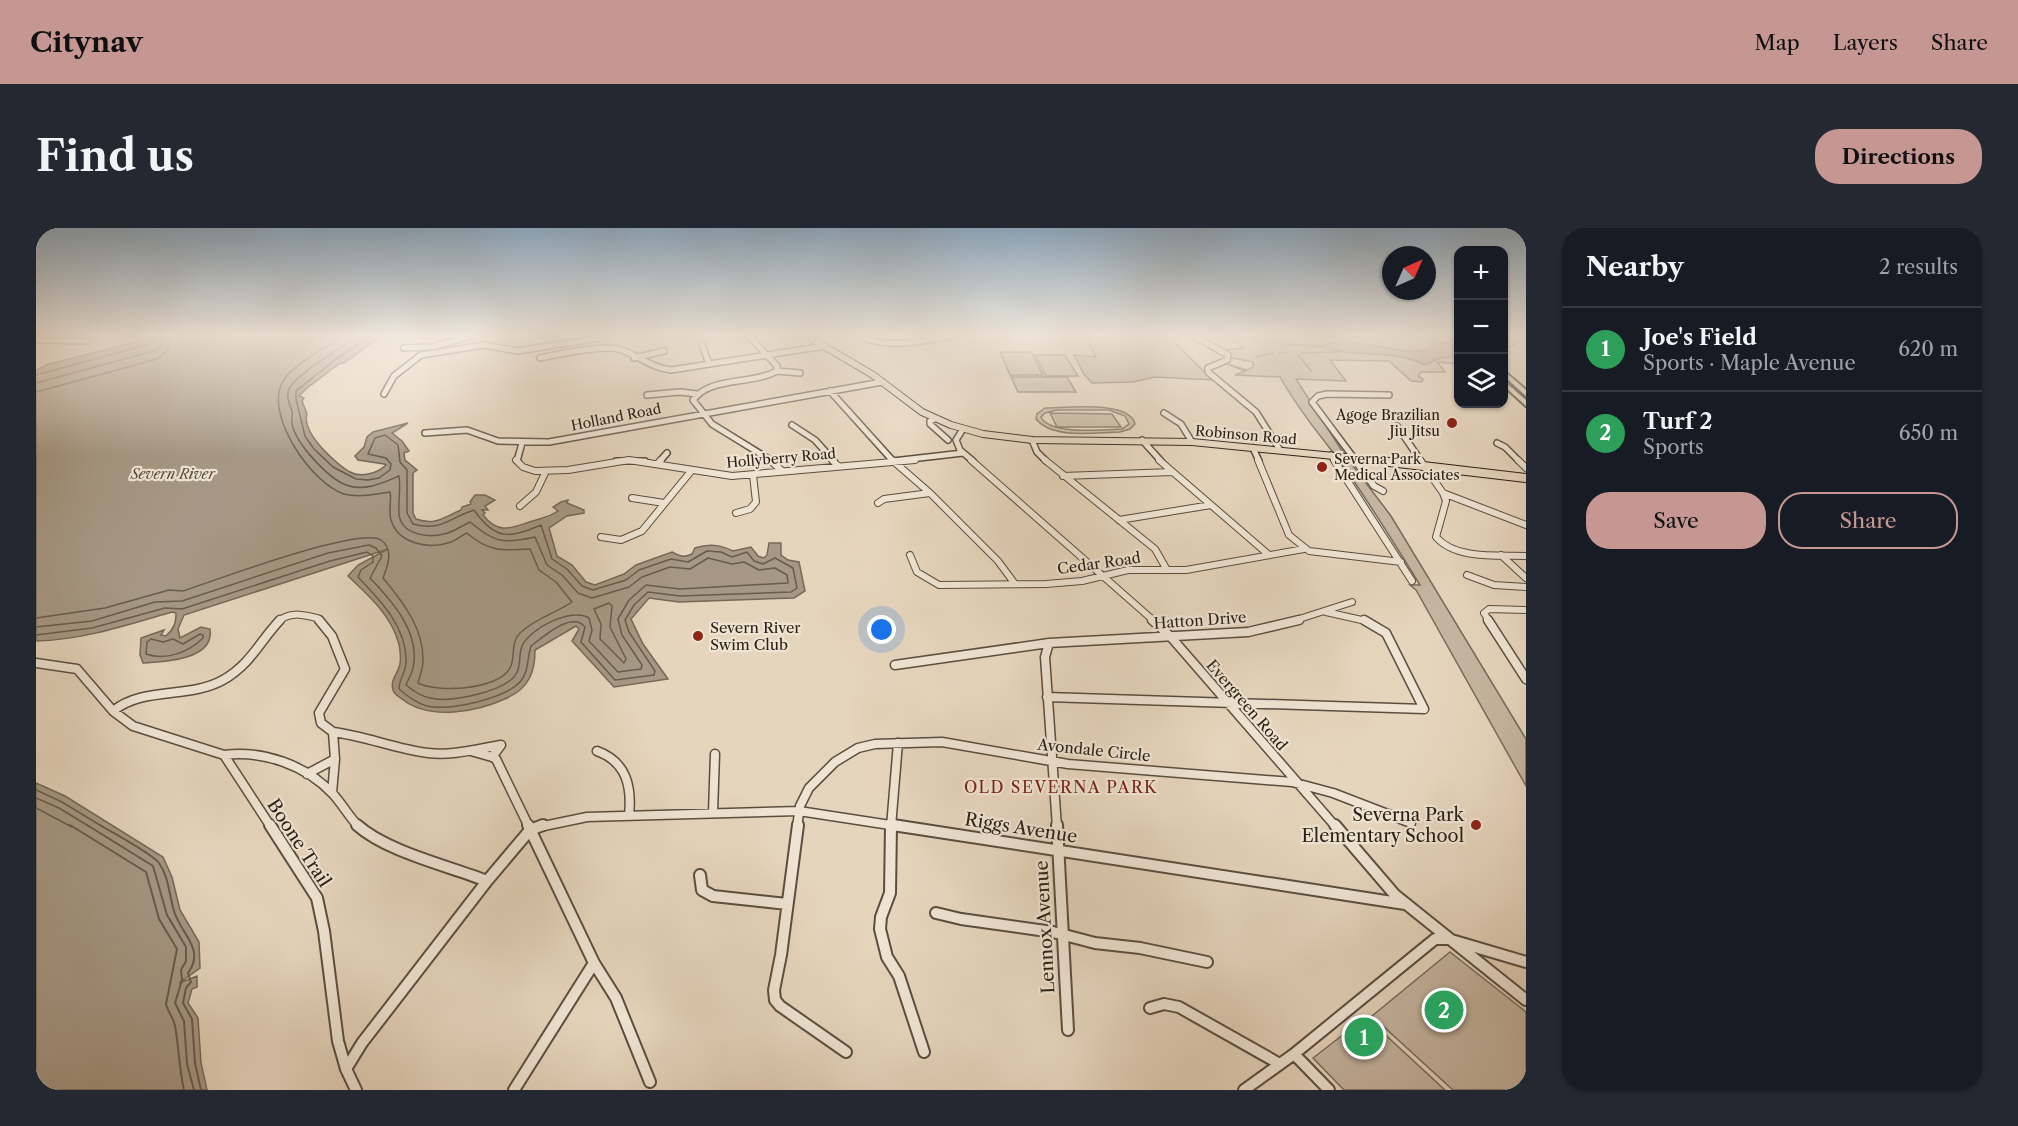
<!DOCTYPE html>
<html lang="en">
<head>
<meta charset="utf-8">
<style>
  :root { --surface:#171b24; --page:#242831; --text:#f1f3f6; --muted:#9ea1a6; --line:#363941; --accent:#c59692 }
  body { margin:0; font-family:"Libre Caslon Text",serif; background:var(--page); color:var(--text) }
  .controls { position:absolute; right:18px; top:18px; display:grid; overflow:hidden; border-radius:12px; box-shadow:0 2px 4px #0004 }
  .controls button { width:54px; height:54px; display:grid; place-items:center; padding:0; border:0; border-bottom:2px solid var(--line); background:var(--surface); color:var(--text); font:30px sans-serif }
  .compass { position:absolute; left:1346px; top:18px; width:54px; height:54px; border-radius:50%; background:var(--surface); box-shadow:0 2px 4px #0004; rotate:45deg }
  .you { position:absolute; left:846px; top:402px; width:21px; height:21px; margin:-15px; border:4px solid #fff; border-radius:50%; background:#1a73e8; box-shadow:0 0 0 9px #1a73e833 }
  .badge { display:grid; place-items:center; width:39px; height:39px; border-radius:50%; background:var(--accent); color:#fff; font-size:20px; font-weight:700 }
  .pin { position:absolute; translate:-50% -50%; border:3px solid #fff; box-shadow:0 2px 6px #0006 }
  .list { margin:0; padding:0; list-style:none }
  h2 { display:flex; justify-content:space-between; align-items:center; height:78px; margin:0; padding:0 24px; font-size:26px }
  h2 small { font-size:20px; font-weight:400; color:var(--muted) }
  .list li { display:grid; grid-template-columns:39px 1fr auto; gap:18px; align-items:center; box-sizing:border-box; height:84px; padding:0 24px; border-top:2px solid var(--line) }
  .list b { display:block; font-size:22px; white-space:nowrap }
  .list p { margin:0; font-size:20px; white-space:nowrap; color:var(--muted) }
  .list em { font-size:20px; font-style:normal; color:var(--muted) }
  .actions { display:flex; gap:12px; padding:18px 24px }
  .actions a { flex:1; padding:14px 0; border:2px solid var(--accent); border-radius:24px; text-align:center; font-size:21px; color:var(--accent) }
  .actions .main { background:var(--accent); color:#111 }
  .icon { flex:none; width:33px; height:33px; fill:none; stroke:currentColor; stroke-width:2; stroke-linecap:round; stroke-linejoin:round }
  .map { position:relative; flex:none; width:1490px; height:862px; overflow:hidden; border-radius:24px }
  header { display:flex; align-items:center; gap:36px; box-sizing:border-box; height:84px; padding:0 30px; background:var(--accent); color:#111 }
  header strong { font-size:28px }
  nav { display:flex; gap:33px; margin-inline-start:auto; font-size:21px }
  .intro { display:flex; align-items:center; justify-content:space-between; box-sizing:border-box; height:144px; padding:0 36px }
  h1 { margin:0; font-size:42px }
  .button { padding:15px 27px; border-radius:24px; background:var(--accent); color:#111; font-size:21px; font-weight:700 }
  main { display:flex; gap:36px; padding:0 36px }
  aside { flex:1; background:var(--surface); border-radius:24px; box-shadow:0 2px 4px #0004 }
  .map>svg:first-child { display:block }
  .green { fill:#c6b6a1; stroke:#786c5c; stroke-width:1.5; fill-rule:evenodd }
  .water { fill:#a69884; stroke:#756858; stroke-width:1.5 }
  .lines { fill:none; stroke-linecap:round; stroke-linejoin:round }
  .shore-far1 { stroke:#685c4d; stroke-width:1.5 }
  .shore { stroke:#685c4d; stroke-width:2 }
  .stream { stroke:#756858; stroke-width:1.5 }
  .minor-far3-casing { stroke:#5a4e40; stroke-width:8 }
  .minor-far2-casing { stroke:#5a4e40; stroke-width:8 }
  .minor-far1-casing { stroke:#5a4e40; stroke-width:11 }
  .minor-casing { stroke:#5a4e40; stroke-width:14 }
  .major-far1-casing { stroke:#2b2116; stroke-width:8 }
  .major-casing { stroke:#2b2116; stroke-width:10 }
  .highway-casing { stroke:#2b2116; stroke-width:4 }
  .minor-far3 { stroke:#efe4d4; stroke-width:5 }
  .minor-far2 { stroke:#efe4d4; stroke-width:6 }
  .minor-far1 { stroke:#efe4d4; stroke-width:8 }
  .minor { stroke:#efe4d4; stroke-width:10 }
  .major-far1 { stroke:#e6d5bd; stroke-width:6 }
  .major { stroke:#e6d5bd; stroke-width:8 }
  .highway { fill:#e6d5bd; fill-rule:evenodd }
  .poi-dot { fill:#8f2418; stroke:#efe4d4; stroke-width:2 }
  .labels { text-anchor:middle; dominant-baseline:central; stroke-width:4.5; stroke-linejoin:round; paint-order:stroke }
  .far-poi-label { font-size:14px; fill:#2b2116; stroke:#efe4d4; text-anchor:end }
  .far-street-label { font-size:14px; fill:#2b2116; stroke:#efe4d4 }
  .far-water-label { font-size:14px; font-style:italic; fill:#564b3c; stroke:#efe4d4 }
  .street-label { font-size:15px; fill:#2b2116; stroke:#efe4d4 }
  .poi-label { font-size:15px; fill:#2b2116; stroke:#efe4d4; text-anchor:start }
  .neighbourhood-label { font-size:16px; letter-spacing:1.5px; fill:#7a1f14; stroke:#efe4d4 }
  .near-poi-label { font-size:18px; fill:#2b2116; stroke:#efe4d4; text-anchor:end }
  .near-street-label { font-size:18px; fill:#2b2116; stroke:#efe4d4 }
</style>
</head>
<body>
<header>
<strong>Citynav</strong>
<nav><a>Map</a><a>Layers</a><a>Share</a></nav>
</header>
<div class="intro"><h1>Find us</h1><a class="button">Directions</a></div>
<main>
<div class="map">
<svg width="1490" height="862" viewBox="0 0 1490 862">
  <rect width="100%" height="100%" fill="#e6d5bd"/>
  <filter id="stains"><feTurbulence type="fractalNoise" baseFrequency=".00333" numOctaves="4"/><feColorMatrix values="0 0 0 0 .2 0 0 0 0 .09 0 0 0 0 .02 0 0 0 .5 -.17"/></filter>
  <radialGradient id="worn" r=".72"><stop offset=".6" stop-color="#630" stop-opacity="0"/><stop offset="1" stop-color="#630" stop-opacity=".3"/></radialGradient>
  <path class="green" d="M1049,108H1133L1176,152L1119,149L1097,154L1056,155L1048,146L1038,127L1060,129Z
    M1189,108H1410L1417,113L1412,114L1422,119V136L1401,134L1409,144H1385L1382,148L1387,151L1386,154L1375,153L1353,133L1294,132L1310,153L1260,151L1308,226L1355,288L1490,511V558L1380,362L1374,357H1384C1358,315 1332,272 1303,232C1282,205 1261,179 1244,149L1199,147L1209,143L1191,136L1211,142L1217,139V134L1197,130L1188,122L1208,120Z
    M964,124H995L1007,147H974Z
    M999,127H1029L1042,148H1010Z
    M975,149H1031L1040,164H982Z
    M1009,180C1030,180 1093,172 1099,196L1094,201L1084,204C1061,204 1017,212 1000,191L1001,186ZM1021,182H1073L1089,188L1093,196L1086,201C1068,202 1013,207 1005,189L1009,185Z
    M1014,185L1076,186L1085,199H1021Z
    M1414,724L1490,784V862H1417L1336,788Z
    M1330,789L1409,862H1308L1277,830Z"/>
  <path class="water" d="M124,108H345L308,135L303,136L271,160L263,168L268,170L266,173L271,186C265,206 303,238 314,244C325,250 342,245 350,237L348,236L322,232L319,228L328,219L331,209L337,204L372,195L356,205L366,213L373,223L368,225L369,232L381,242L377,245V285L380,291C400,298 408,289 425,282L426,279L435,276L434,274L439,267H449L459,272L449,278L452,282H446L449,285L447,287C464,309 478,298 500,292C510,289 513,289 522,283L517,279L525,274L532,272L531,275L548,282V285L531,288L513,300L521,328L536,337L550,354L559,357L588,346L600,337L636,324C643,328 648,330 656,326L659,320C673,316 683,316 697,323L715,319L722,328L728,330L731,327L733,315H745V327L752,332L763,334L769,363L758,370L643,374L613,370L595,391L607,416L632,451L578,459L536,413L543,401L540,398L499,422C499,444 493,460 471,470C441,484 393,493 366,471C362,468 358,466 357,462C354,451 362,446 364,436C365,430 364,418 362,413C354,386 331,366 312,348L322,337L352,321L148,387L142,401L144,410L165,399L174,401C179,432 127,434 107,435L104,427L105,410L128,402L125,407L130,408C138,401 140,395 140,385L136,384C91,397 47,412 0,413V142L13,136Z
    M1397,113L1417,117L1422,122V128L1404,130L1389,137C1358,121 1319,130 1285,119C1313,101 1372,136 1397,118L1394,116Z
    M0,555L29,568L127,629L136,649L144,682L163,714L164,740L143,755L161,748V759L156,761L152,775L162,790L165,835L171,862H0Z"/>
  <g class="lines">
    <path class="shore-far1" d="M0,147L114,116L118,113L119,108
      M0,155L118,123L125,117L127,108
      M0,164L121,131L132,122L136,108
      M573,375L576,378L574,399L590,431L588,435L564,411L565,396L558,381Z
      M0,390L69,380L133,362L147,363C178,353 323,298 345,312C358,321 352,338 347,350C368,375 392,406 386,441C385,446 383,450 382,455C402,465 462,462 474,440C480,429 474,415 484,405C498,391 520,385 536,374L520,354L503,342L494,321C466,323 453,324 431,305C425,308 420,312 415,314C394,322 362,316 355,292C352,283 356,273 354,264C340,266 323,270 308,266C276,256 229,188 246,155C254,138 290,119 307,108
      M0,399L56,393L119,374L146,373L292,325L333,317L340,320L346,328L334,350C356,373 385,405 377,440C376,446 372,451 370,457C377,463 385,468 394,470C414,475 464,464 478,449C486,440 482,428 486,418C494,400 536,379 553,390L556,402L553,413L582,444L605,441L606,437L586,407L582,391L593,372L610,357L644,361L752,355L751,347L739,340L723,342L708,334L696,336L672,330L654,341L634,339L606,349L593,359L556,370L542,365L526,347L511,337L499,309C468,316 459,315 434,294C425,298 418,304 408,306C392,310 365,307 363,286C362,273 365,261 363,248C347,255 328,264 310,257C292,250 260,216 256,196C255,192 257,188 256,183C253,175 250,169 253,161C258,148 308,117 322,108
      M164,406L167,407V410C153,424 130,433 110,426L111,414L115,411L127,414L137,411L147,416Z
      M0,407L56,400L129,380L146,381L294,333L331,324L337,328V334L325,342L322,349C344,372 371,399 370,434C370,444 363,451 363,461C371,468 380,475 391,478C414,483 468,471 484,454C493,444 491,430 495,418C508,408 536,383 549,399L545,414L579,452L618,447L619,443L593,404L589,392L598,377L612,364L644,368L755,364L761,360L757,340L739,330L727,336L718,333L711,324L696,329L685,324L671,323L652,334L635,331L603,342L590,352L557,362L546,358L531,341L516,331L505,297C472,311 459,312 438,282C413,290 405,304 377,296L371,285V242L364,234L362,217L349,207L339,210L332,226L350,230L355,236L354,242L343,250L332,252L320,251L297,239L278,221L269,208L260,171V163L300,131L335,108
      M0,562L26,574L67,599
      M0,570L23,580L54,599
      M0,580L36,599"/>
    <path class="shore" d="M34,597L110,644L123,691L141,721L130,776C132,784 138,791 139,798C143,820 143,841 148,862
      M51,597L117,638L131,687L150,719V733L145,742L146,752L139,775L148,793L151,836L158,862
      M64,597C77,605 115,625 123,635C133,649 133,667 138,683C144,705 170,721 152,745L155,754L150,760L147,775L156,791L159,835L165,862"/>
    <path class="stream" d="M1210,108L1227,113
      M1243,116L1287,118
      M1468,121L1490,111
      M1243,125H1251
      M1265,125L1302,124
      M1262,127L1275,143
      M1220,129L1237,125"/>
    <g class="minor-far3-casing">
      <path id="minor-far3" d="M713,108L741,138V143C716,157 675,148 657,172L676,196L736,233
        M824,108C855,122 885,113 917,108
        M1158,108L1192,127L1191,132L1172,140V144L1220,184L1244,222
        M0,112L52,113
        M666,117L673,136
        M368,120L396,119L435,108
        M504,130C522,126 567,117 583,121C602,127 615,140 635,142L789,118
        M598,130L628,123
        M741,143L764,145
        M794,163L857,233
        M348,166L358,148L385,127L448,117L482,123L575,108
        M611,167L644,164L661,166
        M1128,185L1145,196L1156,214
        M899,191L894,193V196L912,212
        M756,197L779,212L798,233
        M1361,198L1385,233
        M927,201L920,212L924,222L937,233
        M389,205L431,202L462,213L513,214L846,154
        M996,212L1001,224L1010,233
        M1106,212L1125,233
        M1461,215L1469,219L1483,233
        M1217,220L1223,233
        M1295,227L1299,233
        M481,233L486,215
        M580,233H609
        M624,233L631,225
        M857,233L927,225
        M1320,233L1276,174L1282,168L1291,166L1353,167"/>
    </g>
    <g class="minor-far2-casing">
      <path id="minor-far2" d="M480,232L487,239L499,243L532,242L593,232L696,248L879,232
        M734,232L746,243
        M796,232L801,237
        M856,232L894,265L962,333L979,356
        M935,232L1118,393
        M1009,232L1119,321L1131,342
        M1123,232L1233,327
        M1222,232L1253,307L1273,323L1365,334
        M1298,232L1376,353
        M1319,232L1338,258L1347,263
        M1384,232L1407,265L1490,297
        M1482,232L1490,240
        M622,235L625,232
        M1027,248L1136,244
        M1407,265L1410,273L1400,309C1420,332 1462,327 1490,328
        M596,270L628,275
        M842,275L848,271L894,265
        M484,278L500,264L509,245
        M700,285L714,281L720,274L717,247
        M1083,292L1175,277
        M565,309L585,312L606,303L656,242
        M874,327L881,344L903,357L1010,356L1046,353L1092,342H1150L1268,321
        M1465,327L1490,350
        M1431,347L1458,357L1490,359
        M1290,384L1330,393
        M243,393C254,383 267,387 281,390L284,393
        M1257,393L1316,374
        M1453,393L1448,385L1453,381L1490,382"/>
    </g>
    <g class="minor-far1-casing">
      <path id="minor-far1" d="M283,392L296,408L309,441L283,485L285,495L297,504L299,531L296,565
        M1116,392L1134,408L1300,599
        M1452,392L1490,451
        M1013,415L1009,429L1021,599
        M0,435L41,441L77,483L97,498L188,527L235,599
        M859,437L1013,415L1212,404L1263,392
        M1011,469L1388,481L1350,405L1328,392
        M77,483C108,458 153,471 187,452C215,436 224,413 244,392
        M297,504C329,508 360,521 392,525C416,528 441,521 465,517L456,529
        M435,523L456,529
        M561,523C591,534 596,559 593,588
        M188,527C227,522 270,537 297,566C307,577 313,589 323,599
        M456,529L460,531L493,599
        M271,546L299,531
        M677,584L679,526
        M503,599L551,589L763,583L867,599
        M761,599L764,578L773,560L799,534L822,520L839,516L906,514L1032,536L1256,554L1297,565L1375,595
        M855,599L862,515"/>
    </g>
    <g class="minor-casing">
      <path id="minor" d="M234,597L281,670L288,703L302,813L310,841L320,862
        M321,597C351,624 413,638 451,653
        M492,597L558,735L580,770L614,854
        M762,597L745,727L738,762L739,772L744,778L810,824
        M855,597L854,665L845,689L844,701L851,729L863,748L888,824
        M857,597L1369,676
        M1021,597L1032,802
        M1299,597L1359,667L1490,772
        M664,647L666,662L677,668L751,676
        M900,685L925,691L1017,704L1059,715L1104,720L1171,734
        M1114,780L1128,776L1143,779L1242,835
        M1258,826L1293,862
        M310,841L326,815L451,653L494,602L507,597
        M478,862L558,735
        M1208,862L1258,826L1399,711H1412L1490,734"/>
    </g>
    <g class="major-far1-casing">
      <path id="major-far1" d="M771,108L837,147L886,184L915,197L947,206L996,212L1156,214L1349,233"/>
    </g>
    <g class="major-casing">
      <path id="major" d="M1336,232L1490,250"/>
    </g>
    <g class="highway-casing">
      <path id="highway" d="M1413,108H1419L1422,110V115Z
        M1468,143L1490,162V168L1468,148Z
        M1468,153L1490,172V178L1468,158Z"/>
    </g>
    <use href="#minor-far3" class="minor-far3"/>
    <use href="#minor-far2" class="minor-far2"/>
    <use href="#minor-far1" class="minor-far1"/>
    <use href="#minor" class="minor"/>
    <use href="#major-far1" class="major-far1"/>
    <use href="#major" class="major"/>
    <use href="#highway" class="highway"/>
  </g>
  <linearGradient id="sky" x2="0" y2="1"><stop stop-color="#8da9c0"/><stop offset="0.47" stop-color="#f4ece1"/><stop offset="1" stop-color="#f4ece1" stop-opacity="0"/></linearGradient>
  <rect width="1490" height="228" fill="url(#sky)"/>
  <g class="poi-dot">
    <circle cx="1416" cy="195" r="6"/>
    <circle cx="1286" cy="239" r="6"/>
    <circle cx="662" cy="408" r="6"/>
    <circle cx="1440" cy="597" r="6"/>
  </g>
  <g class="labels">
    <g class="far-poi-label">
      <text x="1404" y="187">Agoge Brazilian<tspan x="1404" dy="16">Jiu Jitsu</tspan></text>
      <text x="1298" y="231" text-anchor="start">Severna Park<tspan x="1298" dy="16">Medical Associates</tspan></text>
    </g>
    <g class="far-street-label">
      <text transform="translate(580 189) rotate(-11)">Holland Road</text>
      <text transform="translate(1210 207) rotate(5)">Robinson Road</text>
      <text transform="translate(745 230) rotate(-5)">Hollyberry Road</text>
    </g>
    <g class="far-water-label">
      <text x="137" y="246">Severn River</text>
    </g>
    <g class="street-label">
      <text transform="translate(1063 335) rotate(-8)">Cedar Road</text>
      <text transform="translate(1164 392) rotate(-4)">Hatton Drive</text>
      <text transform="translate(1211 477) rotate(49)">Evergreen Road</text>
      <text transform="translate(1058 522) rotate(6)">Avondale Circle</text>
    </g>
    <g class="poi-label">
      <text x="674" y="399">Severn River<tspan x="674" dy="17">Swim Club</tspan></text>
    </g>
    <g class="neighbourhood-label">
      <text x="1025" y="559">OLD SEVERNA PARK</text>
    </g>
    <g class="near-poi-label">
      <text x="1428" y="587">Severna Park<tspan x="1428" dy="21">Elementary School</tspan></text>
    </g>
    <g class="near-street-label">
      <text transform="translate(985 600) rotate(9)">Riggs Avenue</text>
      <text transform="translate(263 615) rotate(57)">Boone Trail</text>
      <text transform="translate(1009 699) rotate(-93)">Lennox Avenue</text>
    </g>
  </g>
  <rect width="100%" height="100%" filter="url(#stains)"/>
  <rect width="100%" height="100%" fill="url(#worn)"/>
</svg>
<div class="controls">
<button>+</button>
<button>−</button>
<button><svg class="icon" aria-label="layers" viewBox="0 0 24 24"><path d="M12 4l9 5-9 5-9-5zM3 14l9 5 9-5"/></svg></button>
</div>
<svg class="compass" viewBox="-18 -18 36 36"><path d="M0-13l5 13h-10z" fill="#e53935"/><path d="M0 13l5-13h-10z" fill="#9ea1a6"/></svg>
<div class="you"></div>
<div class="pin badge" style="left:1328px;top:809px;background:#2e9e5b">1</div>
<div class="pin badge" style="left:1408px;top:782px;background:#2e9e5b">2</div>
</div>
<aside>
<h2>Nearby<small>2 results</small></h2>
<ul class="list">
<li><span class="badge" style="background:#2e9e5b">1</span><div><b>Joe's Field</b><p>Sports · Maple Avenue</p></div><em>620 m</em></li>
<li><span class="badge" style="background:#2e9e5b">2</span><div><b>Turf 2</b><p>Sports</p></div><em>650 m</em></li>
</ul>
<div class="actions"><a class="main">Save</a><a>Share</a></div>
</aside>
</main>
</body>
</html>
